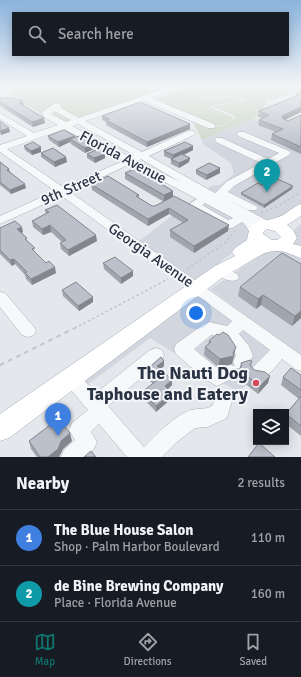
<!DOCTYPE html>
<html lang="en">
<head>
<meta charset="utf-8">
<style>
  :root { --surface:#171b24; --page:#242831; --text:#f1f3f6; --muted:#9ea1a6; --line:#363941; --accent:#0f766e }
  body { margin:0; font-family:Signika,sans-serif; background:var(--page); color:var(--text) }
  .controls { position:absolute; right:12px; bottom:12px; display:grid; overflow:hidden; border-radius:0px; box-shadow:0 2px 10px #0003 }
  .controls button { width:36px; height:36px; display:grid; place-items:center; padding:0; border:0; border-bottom:1px solid var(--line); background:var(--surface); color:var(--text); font:20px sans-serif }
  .you { position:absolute; left:196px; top:313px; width:14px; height:14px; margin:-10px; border:3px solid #fff; border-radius:50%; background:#1a73e8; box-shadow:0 0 0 6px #1a73e833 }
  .badge { display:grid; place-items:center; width:26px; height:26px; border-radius:50%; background:var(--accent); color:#fff; font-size:13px; font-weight:700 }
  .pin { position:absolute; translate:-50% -33px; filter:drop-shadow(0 1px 2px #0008) }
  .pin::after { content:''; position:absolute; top:21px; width:14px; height:12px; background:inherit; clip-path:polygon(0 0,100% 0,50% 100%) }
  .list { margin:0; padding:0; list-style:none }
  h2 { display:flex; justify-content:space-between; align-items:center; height:52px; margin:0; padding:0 16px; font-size:17px }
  h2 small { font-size:13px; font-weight:400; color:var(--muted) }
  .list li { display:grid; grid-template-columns:26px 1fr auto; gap:12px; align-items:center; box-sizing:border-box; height:56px; padding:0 16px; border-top:1px solid var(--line) }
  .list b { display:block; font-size:15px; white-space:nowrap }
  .list p { margin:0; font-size:13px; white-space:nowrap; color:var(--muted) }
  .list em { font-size:13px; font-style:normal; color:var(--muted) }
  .icon { flex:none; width:22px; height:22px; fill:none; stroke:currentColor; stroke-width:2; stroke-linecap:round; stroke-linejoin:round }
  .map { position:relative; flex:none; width:301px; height:457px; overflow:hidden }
  .search { position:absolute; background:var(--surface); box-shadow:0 2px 10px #0003; left:12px; right:12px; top:12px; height:44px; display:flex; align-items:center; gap:10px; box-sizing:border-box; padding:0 14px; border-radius:0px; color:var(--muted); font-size:15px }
  .sheet { height:164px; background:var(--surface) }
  nav { display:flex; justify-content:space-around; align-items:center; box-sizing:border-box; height:56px; border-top:1px solid var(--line); background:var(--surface); font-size:11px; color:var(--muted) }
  nav a { display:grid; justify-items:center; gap:2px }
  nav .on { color:var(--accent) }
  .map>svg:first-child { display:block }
  .built { fill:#d2d6de }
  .green { fill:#c9d6c5 }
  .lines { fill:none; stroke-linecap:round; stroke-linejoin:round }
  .minor-casing { stroke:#a9aeb7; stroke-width:1 }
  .major-casing { stroke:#a3abb8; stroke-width:1 }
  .path-far2 { stroke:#c2c5cb; stroke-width:1; stroke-dasharray:2 2; stroke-linecap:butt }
  .path-far1 { stroke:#c2c5cb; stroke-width:1.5; stroke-dasharray:2.5 2.5; stroke-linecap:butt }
  .path { stroke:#c2c5cb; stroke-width:2; stroke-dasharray:4.5 4.5; stroke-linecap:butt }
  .minor { fill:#f7f8fa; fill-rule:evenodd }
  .major { fill:#fff; fill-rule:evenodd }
  .wall { fill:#a1a5ae }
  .shaded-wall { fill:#83868d }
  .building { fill:#bbc0ca; stroke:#83868d }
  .poi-dot { fill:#d1495b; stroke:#f4f6f9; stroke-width:1.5 }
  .labels { text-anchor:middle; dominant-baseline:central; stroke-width:4; stroke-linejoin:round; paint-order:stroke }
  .street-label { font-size:15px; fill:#2b3445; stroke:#f4f6f9 }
  .near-poi-label { font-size:18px; font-weight:bold; fill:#2b3445; stroke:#f4f6f9; text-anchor:end }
</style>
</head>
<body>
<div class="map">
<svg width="301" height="457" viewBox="0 0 301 457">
  <rect width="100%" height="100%" fill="#e4e7ec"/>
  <path class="built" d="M254,118L301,136V204L281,219L267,222L207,189L211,186L220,185L234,174L231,163L203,144L202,140Z
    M195,198L244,223L250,232L248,243L222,260L217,267L197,283L138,242Z
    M301,224V356L210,289L270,249Z
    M197,294L281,356L238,392L150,338L87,385L81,378Z"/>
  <path class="green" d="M9,86H173L78,119L57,125L8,92Z
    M194,86H228L263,97L291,86H301V89L274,100L268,99L259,116L202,140L192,120L211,128L215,127H221L236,118L233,115L213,107L215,106L245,102L246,100L224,96L204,97L188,91H179Z
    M231,86H287L262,97Z
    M186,91L203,98L222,97L245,101L213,105L210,107C217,112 228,113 234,119L219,127L157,101V98L175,92Z"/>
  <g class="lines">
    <g class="minor-casing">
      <path id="minor" d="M95,86H101L102,87L98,89Z
        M171,86H182L151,98L214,124L215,126L214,128H208L144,101L85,121L142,152L188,131H194L195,133L194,135L149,156L215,193L226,182L261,163L216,142L215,140L216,138H222L268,159L279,153L238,136L237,134L238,132H244L289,151L291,153L289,155L234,186L228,192L256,206L258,208L256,210H248L223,197L270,222L272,225L270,228L266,229L258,226L261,232L259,235H251L246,226L242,222L232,228H224L190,207L188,205L197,199L130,164L70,192L301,355V371L295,369L282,359C274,368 266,382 253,377L250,372L253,367L270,350L243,330L239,334L249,346L253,356L247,367L241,369L236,368L239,372L236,377L217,386L206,380L176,354L174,349L176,344L204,324L209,322L227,326L232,321L62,196L0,224V216L55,191L0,152V145L27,136L0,119V113L34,133L58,125L44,117L42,112L54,104H60L61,108L79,118ZM54,111L71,120L66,122L51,114ZM78,124L134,155L130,157L72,126ZM64,129L123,161L63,187L7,149ZM141,159L180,182L138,161ZM205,203L233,218L228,220L202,205ZM211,335L225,338L236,355L233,362L235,366L230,365L218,369L194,349Z
        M221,265L237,274L239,277L237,280C229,283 219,277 214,270L216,267Z
        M0,292L5,293L34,327L36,331L34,335L28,337L22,335L0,307Z
        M156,348L162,350L164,355L162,360L108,406L144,447C156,435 175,415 191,410C199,408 205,410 212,406L217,395L223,393L229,395L232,401L227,418L208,427L195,428L177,442L162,457H127L99,424L91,432L97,442L94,449L85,457H61L64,450L75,440L69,430L72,423L88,410L65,383L62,378L65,373L71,370L77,373L96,393L150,350Z"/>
    </g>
    <g class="major-casing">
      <path id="major" d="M301,204V216L287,225L293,230L297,238L293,244L301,246V258C294,256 286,251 279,251C261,249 244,268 227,274L9,438L0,441V414L215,266L235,256L232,252L235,248L247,240C251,215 260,224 279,217C287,214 292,207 301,204ZM267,229L275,231L281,237L277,240H272L263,234L264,231Z"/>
    </g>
    <path class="path-far2" d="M111,94L128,88H141
      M65,102L81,105
      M74,105L77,101L92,95L91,94L94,92
      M84,107L90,108
      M90,108L95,102L106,103L104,105"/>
    <path class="path-far1" d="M261,213L278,206L301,192
      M187,269L225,243L235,231
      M79,326L168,279"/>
    <path class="path" d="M0,365L81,325"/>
    <use href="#minor" class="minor"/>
    <use href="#major" class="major"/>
  </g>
  <path class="wall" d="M301,91L285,120L288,121L301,115V154L271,140L272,134L276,132L258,125L259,120L262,118L258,117L259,111L295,96L296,94Z
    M0,98L24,106L45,123L33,127L0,106Z
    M102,116L190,129L147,147L106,125V122L102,120Z
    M48,136H75V137L94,149L85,153L71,144L70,142L59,147L49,140Z
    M24,146L41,152L32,155L25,150Z
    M193,150L184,155L189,162L179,168L171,164V159L164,156V151Z
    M41,153L67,162L55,167L41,157Z
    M87,154H105V158L95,163L87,158Z
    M0,162L9,169L10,172L26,188L11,194L0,185Z
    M196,170L220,173L206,180L196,174Z
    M125,173L157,179V182L173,191V197L228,231L194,253L170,237V230L183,223L169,214L148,226L92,190L91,184L139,195V198L152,206H155L164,202L125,179Z
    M262,185L292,189L264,208L241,195V193Z
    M45,210L97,241L69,256L61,249L60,243L62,242L51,232L43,235L33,227L32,221L46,214Z
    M0,228L23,232L22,233L36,253L56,273L32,285L26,279L25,275L15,264L12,266L0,254Z
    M103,263L133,271V276L121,284L104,269Z
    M301,264V318L292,326L261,305L256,309L238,296L240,287Z
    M62,290L93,297V302L79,311L63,296Z
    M209,341L234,355L232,364L218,367L204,355L205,347L208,345Z
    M164,361V366L160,369L172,385L168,389L172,393V398L156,412L143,398L142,392L153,384L145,376V371Z
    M252,361L251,366L254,370L268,383L258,394L237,377L241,363Z
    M301,375V436L286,424V413L299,399L281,385L283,377Z
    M29,441H72L63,449L59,457H37L31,449Z"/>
  <path class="shaded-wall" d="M23,101L24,106L19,103Z
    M301,107V112L281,122L282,116Z
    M44,118L45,123L33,127L32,122Z
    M190,124V129L147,147V142Z
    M9,128L10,132L1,135L0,131Z
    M75,136L76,141L70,139V142L59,147L58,142Z
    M94,145V149L85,153V148Z
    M193,146V150L172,160L173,155Z
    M41,147V152L32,155L31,151Z
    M105,154V158L95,163L94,158Z
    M66,157L67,162L55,167L54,162Z
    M190,158L189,162L179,168V163Z
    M220,168V173L206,180L207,175Z
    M25,184L26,188L11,194L10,190Z
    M293,186L292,189L264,208V205Z
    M173,191V197L164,202V195Z
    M169,208V214L148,226V219Z
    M50,225L51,232L43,235L42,229Z
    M229,225L228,231L194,253V246Z
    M22,227L23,232L19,234L17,229Z
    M96,235L97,241L69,256L68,250Z
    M14,259L15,264L12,266L10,260Z
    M55,267L56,273L32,285L31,279Z
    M133,271V276L121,284V278Z
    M263,295L261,305L256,309L258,299Z
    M93,297V302L79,311L78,306Z
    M301,311V318L292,326L295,316Z
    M236,347L232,364L218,367L220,359L233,353Z
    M164,361V366L157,372V366Z
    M270,376L268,383L258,394L260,386Z
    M172,380V385L165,392V386Z
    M172,393V398L156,412V406Z
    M70,433L72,441L63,449L59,457H48L61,441Z"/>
  <path class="building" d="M301,91V107L282,116V118L288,121L301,115V147L272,134L283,129L259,120L269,115L259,111L300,95L296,94Z
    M0,98H11L23,101L19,103L44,118L32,122L0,102Z
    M140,102L190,124L147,142L106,120L109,119L102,116Z
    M0,121L9,128L0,131Z
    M64,130L75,136L58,142L48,136Z
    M79,136L94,145L85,148L70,139Z
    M33,142L41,147L31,151L24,146Z
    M185,142L193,146L173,155L164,151Z
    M53,148L66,157L54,162L41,153Z
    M98,149L105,154L94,158L87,154Z
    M182,154L190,158L179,163L171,159Z
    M0,162L9,169L7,170L25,184L10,190L0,182Z
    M209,163L220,168L207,175L196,170Z
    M136,168L157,179L155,180L173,191L164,195L125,173Z
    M108,176L139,195L136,196L152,206H155L174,196L229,225L194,246L170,230L188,220L169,208L148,219L91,184Z
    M275,178L293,186L264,205L241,193L258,183L262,185Z
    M57,205L96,235L68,250L60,243L66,240L50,225L42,229L32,221L49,212L45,210Z
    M15,221L22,227L17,229L27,238L25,239L35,248L32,249L46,263L49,261L55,267L31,279L25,273L27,272L14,259L10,260L0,250V228Z
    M282,253L301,264V311L295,316L263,295L258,299L240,287Z
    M115,257L133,271L121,278L103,263Z
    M76,282L93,297L78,306L62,290Z
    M223,332L228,335L236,347L233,353L234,356L220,359L205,347L211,342L209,341L217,334L219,335Z
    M161,357L164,361L157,366L172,380L165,386L172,393L156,406L142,392L156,381L145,371Z
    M250,360L252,361L250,365L254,370L265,372L270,376L260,386L239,370L242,365L241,363Z
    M291,368L301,375V390L283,377Z
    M301,396V426L286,414Z
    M58,419L70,433L61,441L58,449L48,457H40L29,441Z
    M259,443L275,457H248Z
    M91,451L96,457H84Z"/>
  <linearGradient id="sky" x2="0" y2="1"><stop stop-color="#8bb4dd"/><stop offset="0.57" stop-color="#f3f4f6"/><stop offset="1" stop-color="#f3f4f6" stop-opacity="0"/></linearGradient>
  <rect width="301" height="150" fill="url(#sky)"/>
  <circle class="poi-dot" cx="256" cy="383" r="4"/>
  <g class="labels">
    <g class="street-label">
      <text transform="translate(123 157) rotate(28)">Florida Avenue</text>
      <text transform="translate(71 188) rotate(-24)">9th Street</text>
      <text transform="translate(151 255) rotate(35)">Georgia Avenue</text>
    </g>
    <g class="near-poi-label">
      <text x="248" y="373">The Nauti Dog<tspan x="248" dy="21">Taphouse and Eatery</tspan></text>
    </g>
  </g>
</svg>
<div class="controls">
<button><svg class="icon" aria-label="layers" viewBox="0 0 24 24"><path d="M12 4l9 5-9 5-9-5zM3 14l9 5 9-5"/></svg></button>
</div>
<div class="you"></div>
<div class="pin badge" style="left:58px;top:436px;background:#3f7fe0">1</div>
<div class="pin badge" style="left:267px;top:192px;background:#0f9aa8">2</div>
<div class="search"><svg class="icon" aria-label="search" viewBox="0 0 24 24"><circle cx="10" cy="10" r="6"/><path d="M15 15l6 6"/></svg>Search here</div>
</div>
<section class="sheet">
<h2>Nearby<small>2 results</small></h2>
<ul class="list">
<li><span class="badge" style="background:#3f7fe0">1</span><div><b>The Blue House Salon</b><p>Shop · Palm Harbor Boulevard</p></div><em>110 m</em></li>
<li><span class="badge" style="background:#0f9aa8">2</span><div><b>de Bine Brewing Company</b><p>Place · Florida Avenue</p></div><em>160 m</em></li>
</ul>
</section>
<nav>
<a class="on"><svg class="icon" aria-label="map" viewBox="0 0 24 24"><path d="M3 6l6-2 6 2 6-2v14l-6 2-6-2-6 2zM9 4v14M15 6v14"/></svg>Map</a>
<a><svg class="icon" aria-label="directions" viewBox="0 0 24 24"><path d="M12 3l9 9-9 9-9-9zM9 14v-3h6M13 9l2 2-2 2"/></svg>Directions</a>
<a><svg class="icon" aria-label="saved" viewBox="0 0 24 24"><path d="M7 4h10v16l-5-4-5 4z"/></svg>Saved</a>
</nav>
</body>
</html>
